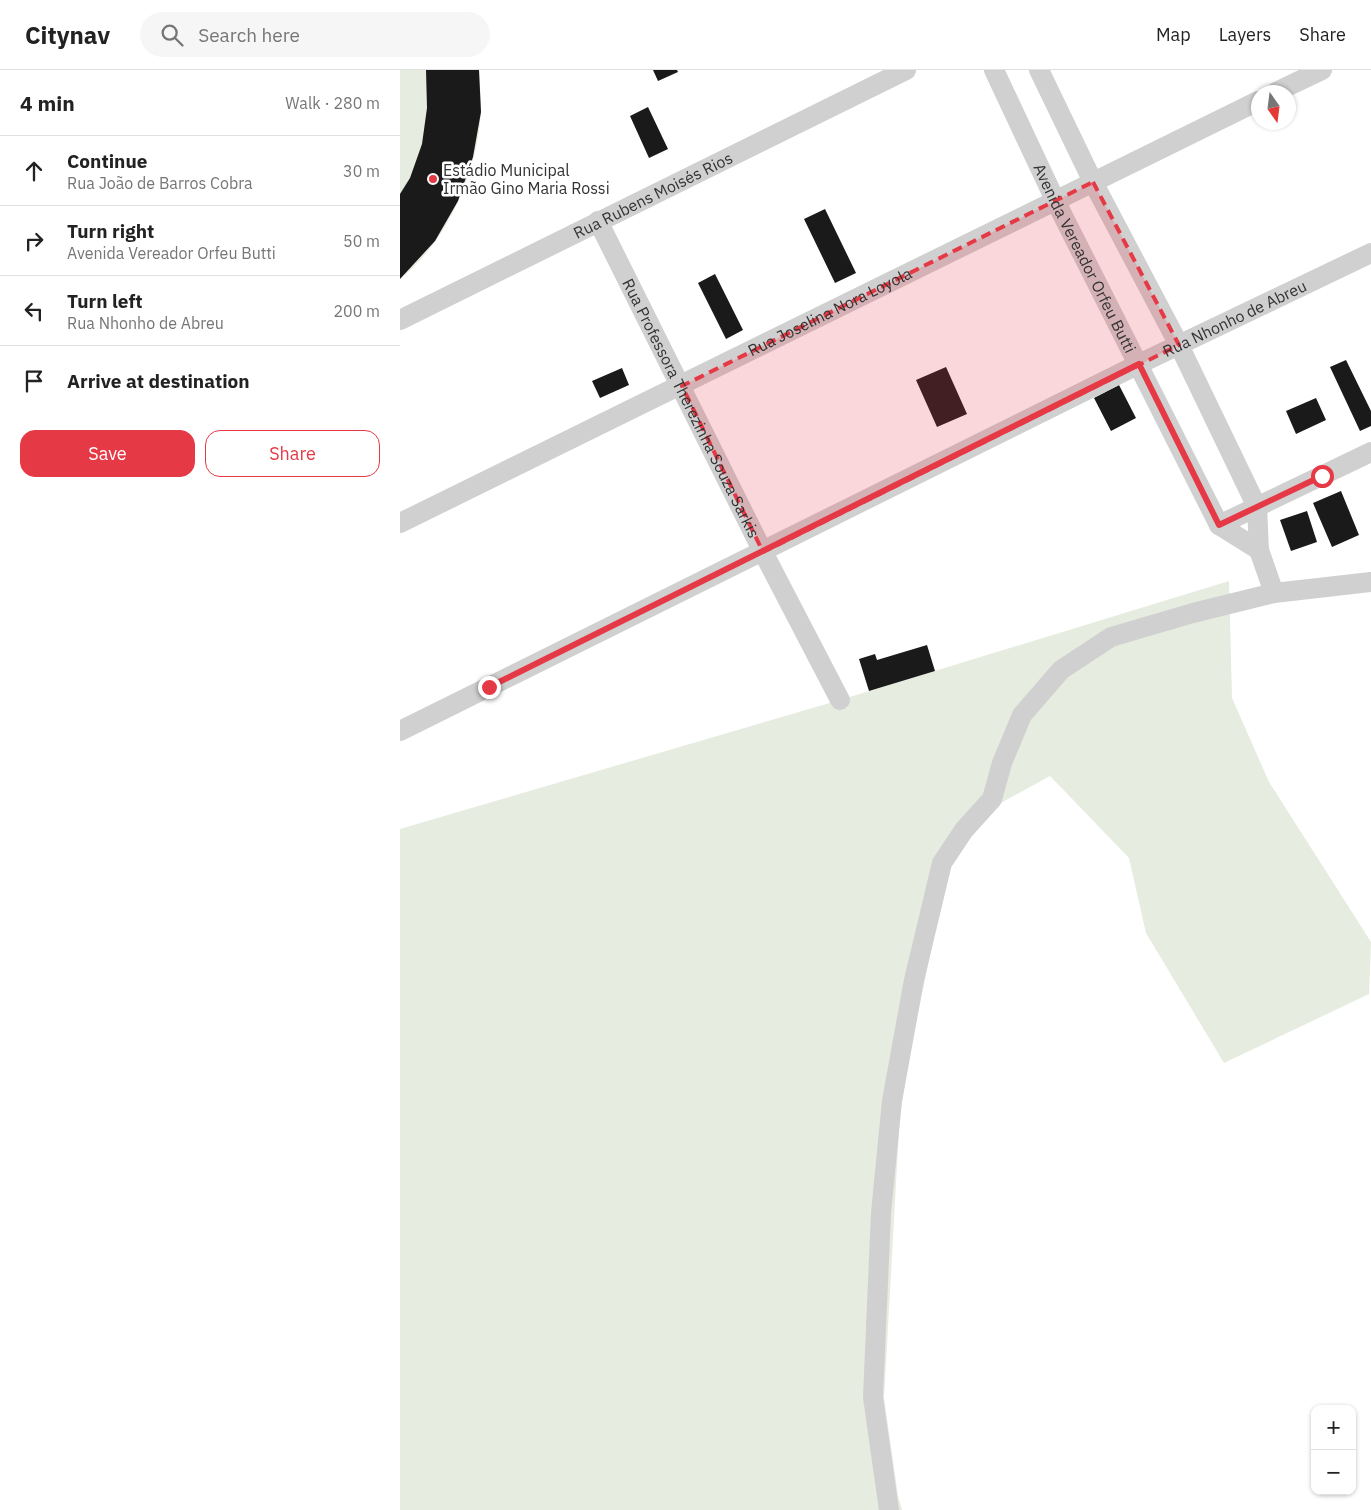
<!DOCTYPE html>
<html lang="en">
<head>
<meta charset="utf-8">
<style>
  :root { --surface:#fff; --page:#f6f6f6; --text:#222; --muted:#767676; --line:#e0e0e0; --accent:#e63946 }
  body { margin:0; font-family:"IBM Plex Sans",sans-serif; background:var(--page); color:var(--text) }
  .controls { position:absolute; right:15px; bottom:15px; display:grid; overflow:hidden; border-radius:10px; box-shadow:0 1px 4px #0004 }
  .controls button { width:45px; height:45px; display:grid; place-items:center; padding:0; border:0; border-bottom:1px solid var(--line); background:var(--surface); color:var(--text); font:25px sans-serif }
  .compass { position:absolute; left:851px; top:15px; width:45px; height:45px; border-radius:50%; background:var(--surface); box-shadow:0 1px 4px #0004; rotate:166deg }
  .stop { position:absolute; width:15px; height:15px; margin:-11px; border:4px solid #e63946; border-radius:50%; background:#fff }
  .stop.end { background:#e63946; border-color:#fff; box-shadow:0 1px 5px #0008 }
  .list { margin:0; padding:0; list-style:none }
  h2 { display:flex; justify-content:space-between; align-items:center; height:65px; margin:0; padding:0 20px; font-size:21px }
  h2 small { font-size:16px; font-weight:400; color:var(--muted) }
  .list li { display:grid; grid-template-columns:32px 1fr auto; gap:15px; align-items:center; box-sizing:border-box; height:70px; padding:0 20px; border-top:1px solid var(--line) }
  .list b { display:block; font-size:19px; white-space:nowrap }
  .list p { margin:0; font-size:16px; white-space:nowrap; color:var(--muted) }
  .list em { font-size:16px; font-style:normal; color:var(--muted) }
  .actions { display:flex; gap:10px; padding:15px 20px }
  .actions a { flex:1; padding:11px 0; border:1px solid var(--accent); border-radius:15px; text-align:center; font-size:18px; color:var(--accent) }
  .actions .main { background:var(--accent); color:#fff }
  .icon { flex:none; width:28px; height:28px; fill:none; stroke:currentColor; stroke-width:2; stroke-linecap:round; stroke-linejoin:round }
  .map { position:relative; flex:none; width:971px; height:1440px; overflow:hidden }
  header { display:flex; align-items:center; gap:30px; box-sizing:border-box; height:70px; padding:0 25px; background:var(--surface); border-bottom:1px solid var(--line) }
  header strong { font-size:24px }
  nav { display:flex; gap:28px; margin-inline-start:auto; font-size:18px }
  .search { width:350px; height:45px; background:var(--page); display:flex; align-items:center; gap:12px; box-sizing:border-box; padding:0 18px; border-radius:28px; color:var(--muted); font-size:19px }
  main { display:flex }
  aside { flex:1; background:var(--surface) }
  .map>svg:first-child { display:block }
  .green { fill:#e6ecdf }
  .building { fill:#1a1a1a }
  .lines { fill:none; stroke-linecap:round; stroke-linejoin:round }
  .minor { stroke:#d0d0d0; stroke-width:20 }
  .route { stroke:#e63946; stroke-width:6 }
  .marked { fill:#e63946; fill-opacity:0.2; stroke:#e63946; stroke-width:4; stroke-dasharray:10 6; stroke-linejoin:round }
  .poi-dot { fill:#e63946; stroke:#fff; stroke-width:2 }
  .labels { text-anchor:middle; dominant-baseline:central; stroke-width:5; stroke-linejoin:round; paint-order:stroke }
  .poi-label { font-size:16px; fill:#333; stroke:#fff; text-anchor:start }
  .street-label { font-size:16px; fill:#333; stroke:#fff }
</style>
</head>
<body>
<header>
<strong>Citynav</strong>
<div class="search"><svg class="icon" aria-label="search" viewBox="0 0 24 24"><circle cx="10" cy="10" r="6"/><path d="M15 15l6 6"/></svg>Search here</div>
<nav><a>Map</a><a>Layers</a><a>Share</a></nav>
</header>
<main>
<aside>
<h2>4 min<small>Walk · 280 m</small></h2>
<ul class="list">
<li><svg class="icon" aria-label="ahead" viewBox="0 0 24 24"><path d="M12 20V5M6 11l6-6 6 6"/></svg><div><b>Continue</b><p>Rua João de Barros Cobra</p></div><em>30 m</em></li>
<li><svg class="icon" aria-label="right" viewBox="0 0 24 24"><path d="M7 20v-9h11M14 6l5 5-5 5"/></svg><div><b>Turn right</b><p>Avenida Vereador Orfeu Butti</p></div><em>50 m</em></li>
<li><svg class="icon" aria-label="left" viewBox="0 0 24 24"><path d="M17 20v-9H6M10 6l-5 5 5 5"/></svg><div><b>Turn left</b><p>Rua Nhonho de Abreu</p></div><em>200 m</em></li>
<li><svg class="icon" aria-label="arrive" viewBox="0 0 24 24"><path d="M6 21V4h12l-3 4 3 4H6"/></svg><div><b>Arrive at destination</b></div></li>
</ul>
<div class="actions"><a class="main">Save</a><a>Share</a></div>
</aside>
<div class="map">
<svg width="971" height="1440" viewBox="0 0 971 1440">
  <rect width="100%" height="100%" fill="#fff"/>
  <path class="green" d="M0,0H79C80,14 81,29 81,42C77,103 48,171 0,209Z
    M829,511L832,628L869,712L971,872L969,924L824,993L746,863L729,788L650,706L599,734L571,762L549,795L501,1024L484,1328L498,1426L502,1440H0V759L440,630Z"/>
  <path class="building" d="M26,0H79L81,42L73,87L58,131L35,171L0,209V124L10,108L22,74L27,38Z
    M253,0H277L278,2L258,11Z
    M248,37L268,79L249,88L230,46Z
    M425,139L456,203L435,213L404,149Z
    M315,204L343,260L326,269L298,213Z
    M946,290L971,341V356L960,361L930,297Z
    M546,297L567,344L537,357L516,310Z
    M222,298L229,315L200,328L192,311Z
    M719,315L736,348L711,361L694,328Z
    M916,328L926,350L896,364L886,341Z
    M941,421L959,465L932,477L913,433Z
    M907,441L917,472L891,481L880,450Z
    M527,575L535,601L469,621L459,589L475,584L477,590Z"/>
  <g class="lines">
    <g class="minor">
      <path id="s1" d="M594,0L655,130L819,455"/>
      <path d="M876,22L922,0"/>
      <path id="s2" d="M198,151L363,482L440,630"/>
      <path id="s3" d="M0,250L506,0"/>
      <path id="s4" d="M0,453L858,31"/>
      <path d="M819,455L971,382"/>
      <path d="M819,455L859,480"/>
      <path d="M874,523L971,512"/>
      <path id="s5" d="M0,661L739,294L971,183"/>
      <path d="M489,1440L473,1327L481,1143L492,1031L514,910L542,793L564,760L592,729L602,693L622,645L661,600L711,567L793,543L874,523L859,480L857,437L779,275L693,112L639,0"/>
    </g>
  </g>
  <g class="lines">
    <path class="route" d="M89,617L739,294L819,455L922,406"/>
  </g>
  <path class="marked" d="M693,112L779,275L363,482L282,316Z"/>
  <circle class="poi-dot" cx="33" cy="109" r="5"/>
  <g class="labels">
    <g class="poi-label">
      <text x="43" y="100">Estádio Municipal<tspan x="43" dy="18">Irmão Gino Maria Rossi</tspan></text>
    </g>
    <g class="street-label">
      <text stroke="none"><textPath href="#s3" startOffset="282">Rua Rubens Moisés Rios</textPath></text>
      <text stroke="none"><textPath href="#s1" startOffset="209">Avenida Vereador Orfeu Butti</textPath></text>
      <text stroke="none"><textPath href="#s4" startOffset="479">Rua Joselina Nora Loyola</textPath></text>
      <text stroke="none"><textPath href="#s5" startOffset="931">Rua Nhonho de Abreu</textPath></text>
      <text stroke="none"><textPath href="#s2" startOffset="209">Rua Professora Therezinha Souza Sarkis</textPath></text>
    </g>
  </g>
</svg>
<div class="controls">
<button>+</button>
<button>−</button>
</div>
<svg class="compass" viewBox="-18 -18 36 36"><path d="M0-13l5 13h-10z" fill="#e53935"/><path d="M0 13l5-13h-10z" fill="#767676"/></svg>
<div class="stop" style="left:922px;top:406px"></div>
<div class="stop end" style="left:89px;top:617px"></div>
</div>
</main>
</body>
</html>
